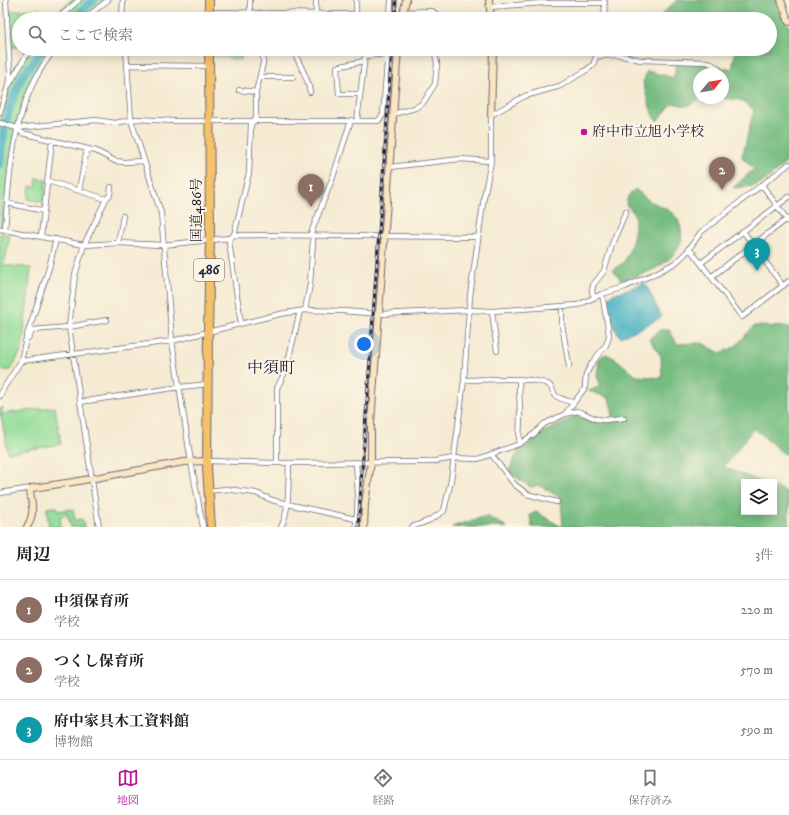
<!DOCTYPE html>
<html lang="ja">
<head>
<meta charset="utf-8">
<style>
  :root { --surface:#fff; --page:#f2f2f2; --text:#202124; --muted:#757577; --line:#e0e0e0; --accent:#b5179e }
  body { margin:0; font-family:"IM FELL DW Pica","Noto Serif JP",serif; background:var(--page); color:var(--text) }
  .controls { position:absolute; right:12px; bottom:12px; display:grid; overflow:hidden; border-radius:0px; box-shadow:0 2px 10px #0003 }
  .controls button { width:36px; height:36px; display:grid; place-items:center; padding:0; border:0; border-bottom:1px solid var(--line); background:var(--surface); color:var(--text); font:20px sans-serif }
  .compass { position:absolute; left:693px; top:68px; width:36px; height:36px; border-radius:50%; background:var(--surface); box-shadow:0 2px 10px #0003; rotate:60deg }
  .you { position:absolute; left:364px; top:344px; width:14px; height:14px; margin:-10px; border:3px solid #fff; border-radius:50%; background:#1a73e8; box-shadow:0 0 0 6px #1a73e833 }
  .badge { display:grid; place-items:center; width:26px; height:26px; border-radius:50%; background:var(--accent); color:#fff; font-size:13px; font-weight:700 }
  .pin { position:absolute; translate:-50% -33px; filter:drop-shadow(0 1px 2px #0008) }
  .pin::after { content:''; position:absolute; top:21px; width:14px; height:12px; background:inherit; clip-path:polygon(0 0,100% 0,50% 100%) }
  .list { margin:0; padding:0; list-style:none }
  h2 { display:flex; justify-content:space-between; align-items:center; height:52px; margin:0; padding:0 16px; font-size:17px }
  h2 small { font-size:13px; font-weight:400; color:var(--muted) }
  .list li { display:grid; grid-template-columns:26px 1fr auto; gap:12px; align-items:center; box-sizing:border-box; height:60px; padding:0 16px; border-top:1px solid var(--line) }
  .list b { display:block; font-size:15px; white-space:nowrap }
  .list p { margin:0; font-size:13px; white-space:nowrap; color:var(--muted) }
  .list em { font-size:13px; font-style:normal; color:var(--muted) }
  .icon { flex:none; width:22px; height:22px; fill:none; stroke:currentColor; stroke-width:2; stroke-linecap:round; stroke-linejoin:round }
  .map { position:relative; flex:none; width:789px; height:527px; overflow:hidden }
  .search { position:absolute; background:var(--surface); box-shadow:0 2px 10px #0003; left:12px; right:12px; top:12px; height:44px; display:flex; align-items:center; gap:10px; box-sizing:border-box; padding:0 14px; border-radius:22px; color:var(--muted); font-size:15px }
  .sheet { height:232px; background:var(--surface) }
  nav { display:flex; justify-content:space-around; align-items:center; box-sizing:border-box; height:56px; border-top:1px solid var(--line); background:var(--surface); font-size:11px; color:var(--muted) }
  nav a { display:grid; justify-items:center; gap:2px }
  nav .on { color:var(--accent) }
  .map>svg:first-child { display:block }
  .green { fill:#94de9a; stroke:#5b806a }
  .forest { fill:#77bd82; stroke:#4c705e }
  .water { fill:#43afc1; stroke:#32687e }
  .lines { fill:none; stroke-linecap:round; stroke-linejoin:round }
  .river { stroke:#43afc1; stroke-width:8 }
  .street-casing { stroke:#6c6870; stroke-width:6 }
  .secondary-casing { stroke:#6c6870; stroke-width:8 }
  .highway-casing { stroke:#6c6870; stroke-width:10 }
  .street { stroke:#fff; stroke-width:4.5 }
  .secondary { stroke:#fbe6c4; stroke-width:6 }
  .highway { stroke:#f5c16b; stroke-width:8 }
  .rail-casing { stroke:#22223b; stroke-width:3 }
  .rail { stroke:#fcf5e5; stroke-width:1.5; stroke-dasharray:4.5; stroke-linecap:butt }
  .poi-dot { fill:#b5179e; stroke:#fcf5e5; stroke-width:1.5 }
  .labels { text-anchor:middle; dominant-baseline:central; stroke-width:4; stroke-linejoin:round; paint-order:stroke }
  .shield { fill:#fcf5e5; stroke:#63616e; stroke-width:1 }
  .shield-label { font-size:13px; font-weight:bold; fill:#22223b }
  .poi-label { font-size:14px; fill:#22223b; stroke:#fcf5e5; text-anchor:start }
  .street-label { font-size:14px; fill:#22223b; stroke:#fcf5e5 }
  .quarter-label { font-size:16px; fill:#22223b; stroke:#fcf5e5 }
</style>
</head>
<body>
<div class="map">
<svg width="789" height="527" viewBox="0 0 789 527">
  <rect width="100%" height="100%" fill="#fcf5e5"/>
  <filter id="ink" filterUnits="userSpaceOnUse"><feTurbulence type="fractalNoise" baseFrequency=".025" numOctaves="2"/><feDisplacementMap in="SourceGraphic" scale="8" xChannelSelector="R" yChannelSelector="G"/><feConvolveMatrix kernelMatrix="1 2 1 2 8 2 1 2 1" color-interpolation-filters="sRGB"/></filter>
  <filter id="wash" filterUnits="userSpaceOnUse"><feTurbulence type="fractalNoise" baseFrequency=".012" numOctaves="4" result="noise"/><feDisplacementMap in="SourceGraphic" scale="16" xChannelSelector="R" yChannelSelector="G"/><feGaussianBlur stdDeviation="0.9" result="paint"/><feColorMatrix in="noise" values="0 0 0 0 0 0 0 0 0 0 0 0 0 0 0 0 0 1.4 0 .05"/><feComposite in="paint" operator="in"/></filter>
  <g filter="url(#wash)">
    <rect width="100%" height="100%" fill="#f5ebd3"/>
    <path class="green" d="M71,0H107L82,19H51Z
      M40,9V19H19V47H11L8,11Z
      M27,49H53C35,70 24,98 17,125L0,121L11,78Z
      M214,49H242L241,60L214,56Z
      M0,127L16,130L10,156L4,227H0Z
      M37,178L46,180L44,202L28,199L30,186L36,187Z
      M0,233L10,235L4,265L31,268L22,349L11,370H0Z
      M3,407L1,414L55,407L61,444L8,453L1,415L0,417V409Z
      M57,507L58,511L73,509L75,520L82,519L84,527H70L71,526L67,514L60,517L61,527H49L47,508Z"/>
    <path class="forest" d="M677,0H777L782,17L789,26V160L766,180L755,186L733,188L754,169L742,157L754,110L741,100L723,98V74H699V98H701L687,106L673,103L657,121L651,110L643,83L647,71L674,78L677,60L732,69L736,49H770V19H661L662,14Z
      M635,189C640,193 645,198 650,201C659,206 673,210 678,220C695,256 648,275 621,280L613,269C617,267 621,265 624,262C630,254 638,223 634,214C632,210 629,207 626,205L628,196Z
      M754,326L789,327V452L784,454L754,428L724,467L761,482H744V512H774V487L789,493V527H563L561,498L539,485L531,487L508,472L519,450L527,446L543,432L556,427L575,415L596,422L611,423L613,414L609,398L589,391L601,386L597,376L599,359L606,354L616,359L636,376L662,378L661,356L649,339L660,330L669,329L677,344L702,343L720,353L735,347Z
      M536,512L562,527H532L530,515Z
      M486,516L507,527H452Z"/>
    <path class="water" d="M645,283L662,317L641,328L620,337L615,329L607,299L613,294Z"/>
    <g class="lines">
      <path class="river" d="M72,19L94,0
        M0,164L5,125L10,107L23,75L43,49"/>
    </g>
  </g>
  <g filter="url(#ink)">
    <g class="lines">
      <g class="street-casing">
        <path id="street" d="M250,0V13
          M604,0L605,19
          M490,7L543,3H605
          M209,12L390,15
          M403,12L432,11L436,14V19
          M316,14V0
          M356,14V0
          M57,19L79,0
          M84,19L108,0
          M122,19L123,0
          M264,19L265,13
          M390,19L391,0
          M126,49L131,120L161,213L172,341L191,462L203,527
          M293,49C298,63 308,76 310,92
          M597,56L618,55L641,60L708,62L718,68
          M128,65L209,66
          M260,77H293
          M9,85L30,49
          M239,90L256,92
          M360,94H339L337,67L364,61
          M0,112L8,86L10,73L6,0
          M393,114L415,108L423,103L435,84L437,63L434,49
          M357,121L365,56L388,54
          M0,123L17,128
          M144,161L124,162L115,161L96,151L22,133L17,128L96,120L115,123L136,119L174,121H378L383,115L388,49
          M390,167L460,159L491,161
          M48,181L106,199
          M762,185L789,222
          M79,190L87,149
          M7,203L44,211
          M0,229L84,245L118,243L163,245L230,238L234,235L478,237
          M5,229C10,167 13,99 55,49
          M743,231L783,286
          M234,235L249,173L251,124L255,120L256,116V92L263,63V49
          M41,236L52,141
          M230,238L229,242L241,323
          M118,243L123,216
          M689,248L742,317L789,281
          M701,263L789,197
          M711,277L787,219
          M594,297L592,292L593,285L604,271L612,244L626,211
          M562,306V325L569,366
          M305,310L310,284L313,240L311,233L333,177L351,120
          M492,311L497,351
          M28,338L33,330L69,327L107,320
          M21,361L172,341L280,314L305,310L343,311L379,314L468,310L492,311L578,305L602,294L625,287L656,273L675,263L686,253L701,232L789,164
          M464,380C485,380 530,376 548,384C553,387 552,392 556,396C561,399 568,401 574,403
          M0,396L3,389L21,361L26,338L49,268L56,239
          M80,402L180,387L209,384
          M565,414L577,411L583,413L596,419L605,420L624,418
          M519,444L520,415L519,380
          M491,454L514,484L527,494L557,502
          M208,461L277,463L429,462L454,458L478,459L519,444L534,434L544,424L565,414L585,388L586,374L592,363L606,345L609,337L608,328L602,294
          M277,463V388L286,370L300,311
          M208,491L226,489L256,493L272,500L287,504L356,519
          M0,493L32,488
          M99,527L69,327L75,275L84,245L106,199L110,195L111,187
          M281,527C290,511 288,481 289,463
          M356,527L358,495L356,462
          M412,527L430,520L444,511L451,480L464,380L470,296L484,197L491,161V115L525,96L560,86L585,71L593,65L599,49"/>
      </g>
      <g class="secondary-casing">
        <path id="secondary" d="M489,0L491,19
          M781,0L789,22
          M402,19L406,0
          M491,115L493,49
          M27,527C35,513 32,506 30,491L32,488L73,482L184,462L208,461
          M364,527L365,504L371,462V423L398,49"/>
      </g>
      <g class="highway-casing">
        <path id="highway" d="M209,0V19
          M209,49L210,240L208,332L207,468L211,527"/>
      </g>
      <use href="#street" class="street"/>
      <use href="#secondary" class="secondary"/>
      <use href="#highway" class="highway"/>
      <g class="rail-casing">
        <path id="rail" d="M395,19L396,0
          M358,527L392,49"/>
      </g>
      <use href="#rail" class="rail"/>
    </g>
  </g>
  <circle class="poi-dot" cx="584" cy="132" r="4"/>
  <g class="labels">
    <rect class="shield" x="194" y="259" width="30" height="22" rx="3"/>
    <g class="shield-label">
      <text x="209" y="270">486</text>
    </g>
    <g class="poi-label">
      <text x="592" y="132">府中市立旭小学校</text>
    </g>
    <g class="street-label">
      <text transform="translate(197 210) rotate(-90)">国道486号</text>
    </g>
    <g class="quarter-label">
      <text x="271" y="368">中須町</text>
    </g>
  </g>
</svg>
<div class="controls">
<button><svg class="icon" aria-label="layers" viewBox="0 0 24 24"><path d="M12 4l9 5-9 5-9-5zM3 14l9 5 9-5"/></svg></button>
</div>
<svg class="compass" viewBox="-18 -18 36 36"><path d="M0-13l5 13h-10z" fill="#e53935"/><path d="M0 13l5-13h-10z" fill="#757577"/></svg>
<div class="you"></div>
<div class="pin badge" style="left:311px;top:207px;background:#8d6e63">1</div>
<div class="pin badge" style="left:722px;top:190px;background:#8d6e63">2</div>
<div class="pin badge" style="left:757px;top:271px;background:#0f9aa8">3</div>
<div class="search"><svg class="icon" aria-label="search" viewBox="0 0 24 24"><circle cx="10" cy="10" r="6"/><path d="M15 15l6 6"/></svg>ここで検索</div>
</div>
<section class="sheet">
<h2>周辺<small>3件</small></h2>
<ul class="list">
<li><span class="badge" style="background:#8d6e63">1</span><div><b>中須保育所</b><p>学校</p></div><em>220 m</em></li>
<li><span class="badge" style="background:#8d6e63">2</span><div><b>つくし保育所</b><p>学校</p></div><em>570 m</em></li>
<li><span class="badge" style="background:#0f9aa8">3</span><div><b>府中家具木工資料館</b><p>博物館</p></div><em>590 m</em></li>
</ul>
</section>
<nav>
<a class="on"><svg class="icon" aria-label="map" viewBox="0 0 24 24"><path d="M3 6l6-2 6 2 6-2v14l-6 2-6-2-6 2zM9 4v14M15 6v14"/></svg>地図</a>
<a><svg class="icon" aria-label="directions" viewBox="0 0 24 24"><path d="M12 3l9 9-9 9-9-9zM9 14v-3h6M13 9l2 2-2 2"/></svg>経路</a>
<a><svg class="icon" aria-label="saved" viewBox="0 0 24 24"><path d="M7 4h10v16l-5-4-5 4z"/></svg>保存済み</a>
</nav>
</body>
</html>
